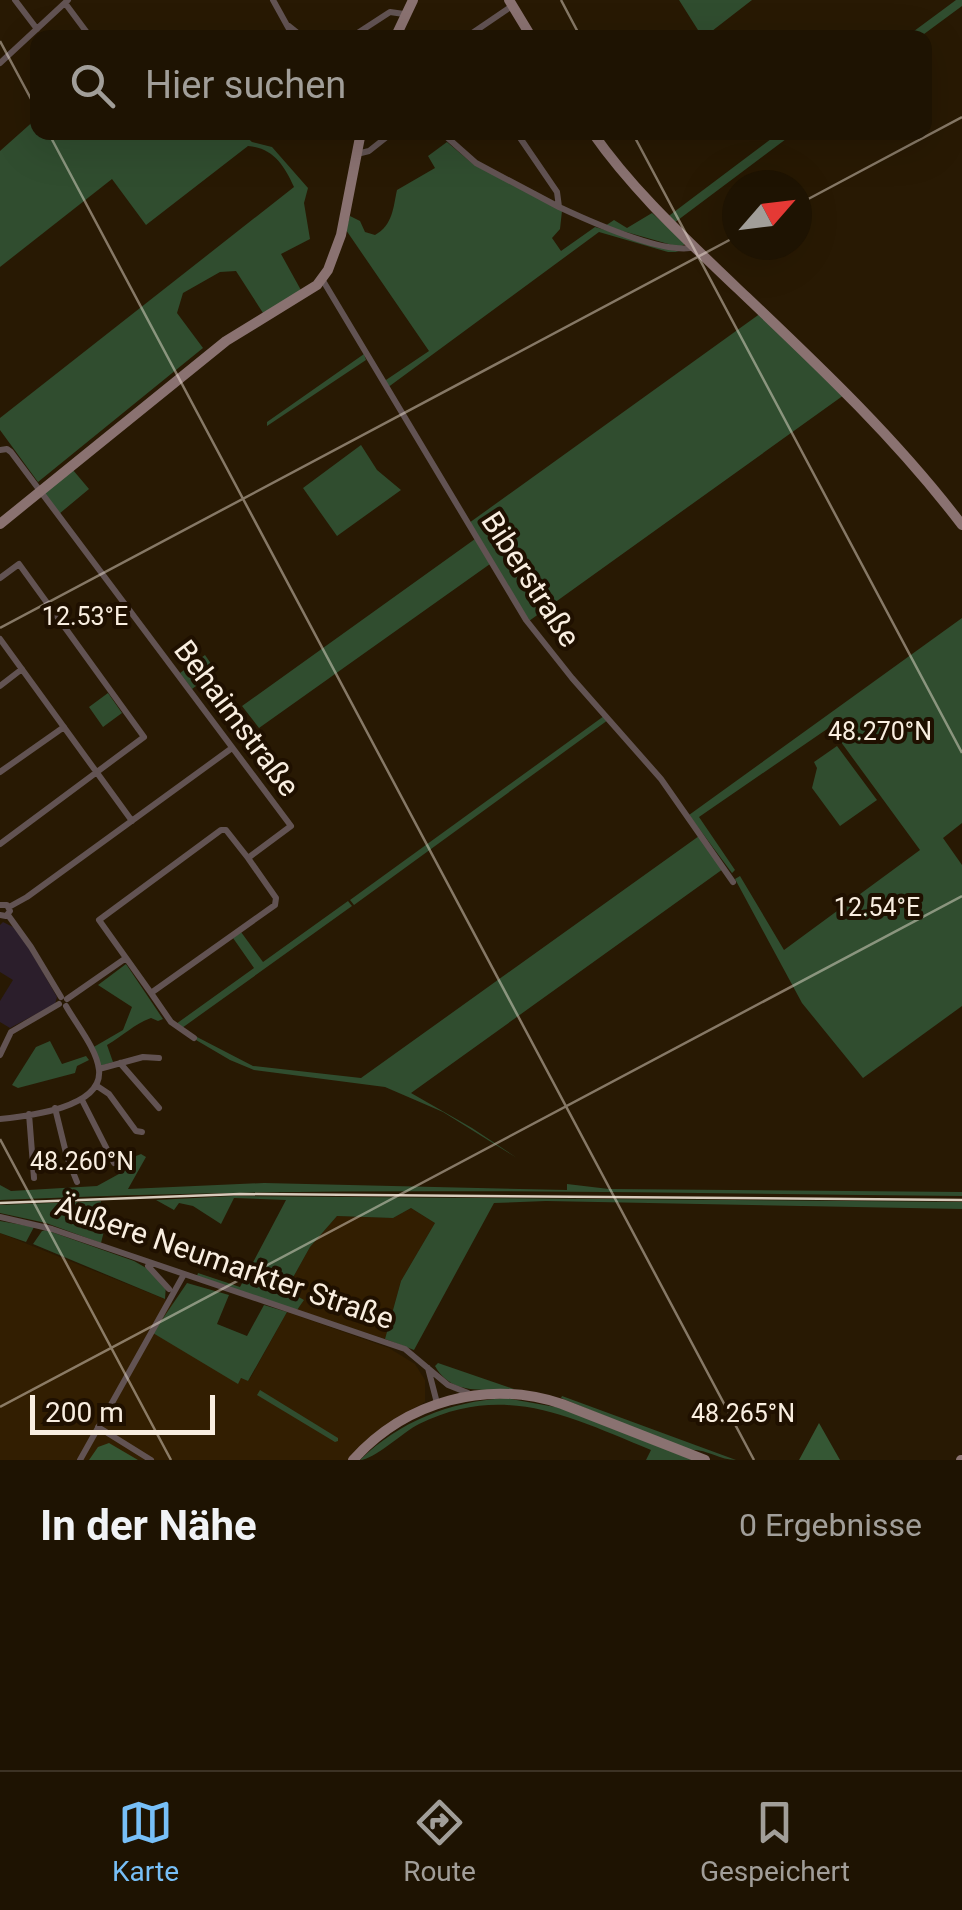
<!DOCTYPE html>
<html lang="de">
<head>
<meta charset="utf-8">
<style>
  :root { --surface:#1e1302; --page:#2b2011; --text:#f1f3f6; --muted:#a19e99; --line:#3c3224; --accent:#77bff7 }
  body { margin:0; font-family:Roboto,sans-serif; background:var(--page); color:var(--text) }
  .compass { position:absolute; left:722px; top:170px; width:90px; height:90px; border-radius:50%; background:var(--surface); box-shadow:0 10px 40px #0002; rotate:62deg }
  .scale { position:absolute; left:30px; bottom:25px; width:185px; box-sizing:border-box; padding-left:10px; border:5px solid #f9eee0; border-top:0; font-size:28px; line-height:35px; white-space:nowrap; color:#f9eee0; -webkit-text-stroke:8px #1f1000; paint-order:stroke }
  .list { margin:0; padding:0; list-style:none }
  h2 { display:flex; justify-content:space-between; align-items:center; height:130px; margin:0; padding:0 40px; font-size:42px }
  h2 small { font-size:32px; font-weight:400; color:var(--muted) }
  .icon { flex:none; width:55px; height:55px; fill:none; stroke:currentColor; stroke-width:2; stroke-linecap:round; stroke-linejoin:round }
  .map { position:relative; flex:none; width:962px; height:1460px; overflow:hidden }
  .search { position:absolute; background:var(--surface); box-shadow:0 10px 40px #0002; left:30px; right:30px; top:30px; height:110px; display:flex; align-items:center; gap:25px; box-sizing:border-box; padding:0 35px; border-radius:20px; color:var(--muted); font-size:38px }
  .sheet { height:310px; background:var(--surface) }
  nav { display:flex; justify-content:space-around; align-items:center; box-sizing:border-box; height:140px; border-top:2px solid var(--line); background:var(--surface); font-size:28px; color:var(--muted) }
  nav a { display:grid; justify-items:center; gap:5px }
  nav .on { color:var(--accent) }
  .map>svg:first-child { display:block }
  .built { fill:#321e01 }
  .education { fill:#2b1e2b }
  .green { fill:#304d2f }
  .forest { fill:#355734 }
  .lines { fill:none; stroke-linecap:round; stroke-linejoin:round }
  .street { stroke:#625353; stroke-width:6 }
  .secondary { stroke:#8a7271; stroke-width:10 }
  .rail { stroke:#d6cabb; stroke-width:2.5 }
  .ticks { fill:none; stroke:#f9eee0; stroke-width:2.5; stroke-opacity:0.45 }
  .labels { text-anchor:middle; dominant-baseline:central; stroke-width:8; stroke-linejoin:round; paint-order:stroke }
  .street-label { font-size:30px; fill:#f9eee0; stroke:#1f1000 }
  .ticks-label { font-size:25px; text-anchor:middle; fill:#f9eee0; stroke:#1f1000; stroke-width:8; stroke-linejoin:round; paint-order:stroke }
</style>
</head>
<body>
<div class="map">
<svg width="962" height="1460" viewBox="0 0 962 1460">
  <rect width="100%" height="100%" fill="#281903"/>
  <path class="built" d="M411,1208L435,1223L401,1281L385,1339L297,1310L286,1290L310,1247L337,1216L393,1218Z
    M0,1233L172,1302L238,1383L241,1378L248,1381L251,1377L287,1312L389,1348L415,1364L425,1380V1402L382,1427L349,1460H0Z"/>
  <path class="education" d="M3,922L13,927L26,943L57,997L55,1004L10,1028L0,1022V1001L13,980L0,972V925Z"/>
  <path class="green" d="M679,0H752L703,38Z
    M956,0H962V6L920,37H906Z
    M37,118L38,132L242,133L252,142L272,147L308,188L304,203L310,239L281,254L302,292L263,313L236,271L220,272L183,293L177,313L203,348L38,482L0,430V418L294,187C284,165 273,148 248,146L146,225L112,179L0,267V151Z
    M779,133H794L674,223L666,218Z
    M447,142L473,164L562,211L560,229L552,238L561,251L595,227L679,252H668L599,232L387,388L383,382L429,351L346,230L350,216L360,221L365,232L375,235C393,225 393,208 397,190L435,168L428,156Z
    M652,213L685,242L684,245L679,247L605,226L614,220L627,228Z
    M761,313L844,395L529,621L469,523Z
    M364,354L366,360L267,426V422Z
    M361,445L377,470L401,490L337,536L303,488Z
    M73,470L89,489L59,514L44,493Z
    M475,539L490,564L259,728L242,706Z
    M962,618V823L943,838L962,865V1006L863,1078L802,1003L735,879L740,876L784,950L920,850L830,727L699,817L735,870L732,873L689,815Z
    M205,655L216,671L192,689L180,673Z
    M108,693L122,713L103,727L89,707Z
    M604,716L608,720L354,905L350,900Z
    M837,746L877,800L840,826L812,788L817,768L814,762Z
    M699,836L723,869L411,1093L472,1128L517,1158L443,1112L385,1087L254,1070L230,1060L196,1040L197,1037L253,1066L361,1078Z
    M348,901L352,906L182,1028L176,1024L254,968L233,938L241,932L263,962Z
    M126,964L163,1019L158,1021L151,1018C134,1024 123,1036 107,1045L113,1062L100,1066L92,1048L123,1030L132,1007L98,985Z
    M50,1041L62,1064L86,1056L89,1060L77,1066L75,1073L18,1088L12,1085L36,1047Z
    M141,1154L146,1157L128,1189L264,1183L567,1190V1184L609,1189L962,1192V1196C641,1193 320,1185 0,1200V1185L11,1191L97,1186L128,1169L136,1156Z
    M234,1196L962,1202V1209L546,1201L494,1203L414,1350L385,1339L401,1281L435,1223L411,1208L393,1218L337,1216L310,1247L286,1290L304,1300L297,1310L197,1276L198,1273L240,1287L286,1200L234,1198L221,1224L193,1206L179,1203L174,1210L156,1200Z
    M101,1201L99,1215L107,1219L101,1243L46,1223L0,1213V1205Z
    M0,1221L34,1227L26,1242L0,1233Z
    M46,1230L134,1261L155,1273L166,1285L165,1299L33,1244L42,1231Z
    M187,1283L229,1295L217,1324L247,1336L264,1305L287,1312L248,1381L241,1378L238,1384L153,1333Z
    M438,1363L514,1389C483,1389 452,1396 435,1366Z
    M260,1390L338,1438V1441L335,1442L257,1395Z
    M562,1396L736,1460C719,1460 705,1448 688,1450L561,1398Z
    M505,1398L561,1408L693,1460H646L651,1450C570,1417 505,1382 419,1424C403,1432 374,1460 360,1460C400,1421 449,1402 505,1398Z"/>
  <path class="forest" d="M819,1423L840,1460H799Z
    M109,1443L138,1460H89L98,1447Z"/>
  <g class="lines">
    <path class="street" d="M15,0L37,29
      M273,0L294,38
      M65,3L91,38
      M289,26L304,38
      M350,38L390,12L404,14
      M465,38L512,6
      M0,63L68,0
      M35,115L38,113
      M441,132L476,163L559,207
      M516,132L557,192L559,207C589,221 665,256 695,247
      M357,154L369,151L393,132
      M322,279L526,620L572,678L661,779L733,882
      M0,450L7,449L11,452L291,826L248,858L226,830H221L99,920L151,993L275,905L276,898L248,858
      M0,578L19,564L144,737L0,844
      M0,639L132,821
      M0,686L22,669
      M0,772L64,727
      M0,905H7L10,911L6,916L0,915
      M9,907L27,897L232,748
      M8,915L31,947L61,997
      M151,993L171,1022L194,1038
      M67,999L126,958
      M0,1055L11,1032L59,1004
      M120,1063L159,1108
      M99,1069L143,1057L159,1058
      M97,1086L109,1094L136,1131L142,1132
      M82,1100L114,1163
      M55,1108L67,1157L77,1182
      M29,1114L34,1178
      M0,1119C28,1116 103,1108 99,1070C97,1049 76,1024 66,1006
      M0,1217L52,1229L405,1349L448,1385L468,1393
      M148,1266L169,1289
      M428,1368L437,1403
      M98,1427L151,1460
      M80,1460L183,1276"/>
    <path class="secondary" d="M509,0L532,38
      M395,38L413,0
      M592,132C634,192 685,238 737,288C817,364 895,437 962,525
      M0,524L226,341L317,285L328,270L341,235L361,132
      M353,1460C406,1401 487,1379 562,1404L705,1460
      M961,1460H962"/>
    <path class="rail" d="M0,1203L240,1194L962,1200"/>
  </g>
  <path class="ticks" d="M561,0L581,38M0,41L38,112M48,132L754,1460M632,132L962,753M797,205L962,117M0,628L737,236M0,1139L171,1460M0,1407L962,896"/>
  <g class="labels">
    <g class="street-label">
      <text transform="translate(531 579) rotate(57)">Biberstraße</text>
      <text transform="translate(237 718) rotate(53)">Behaimstraße</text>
      <text transform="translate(225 1262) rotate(19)">Äußere Neumarkter Straße</text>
    </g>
  </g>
  <g class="ticks-label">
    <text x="85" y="625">12.53°E</text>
    <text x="880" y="740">48.270°N</text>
    <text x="877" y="916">12.54°E</text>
    <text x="82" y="1170">48.260°N</text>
    <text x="743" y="1422">48.265°N</text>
  </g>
</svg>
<svg class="compass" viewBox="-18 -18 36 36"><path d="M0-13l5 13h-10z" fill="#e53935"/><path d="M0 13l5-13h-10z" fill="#a19e99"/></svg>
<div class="scale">200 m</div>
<div class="search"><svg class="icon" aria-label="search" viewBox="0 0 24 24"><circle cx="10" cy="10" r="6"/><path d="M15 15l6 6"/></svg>Hier suchen</div>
</div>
<section class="sheet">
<h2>In der Nähe<small>0 Ergebnisse</small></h2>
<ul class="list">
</ul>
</section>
<nav>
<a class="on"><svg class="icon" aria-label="map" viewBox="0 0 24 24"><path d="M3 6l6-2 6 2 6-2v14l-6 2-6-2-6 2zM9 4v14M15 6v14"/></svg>Karte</a>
<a><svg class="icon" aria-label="directions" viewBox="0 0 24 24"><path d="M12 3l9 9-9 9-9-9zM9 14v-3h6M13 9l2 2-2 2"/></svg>Route</a>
<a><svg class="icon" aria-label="saved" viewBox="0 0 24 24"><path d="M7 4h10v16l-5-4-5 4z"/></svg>Gespeichert</a>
</nav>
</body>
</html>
